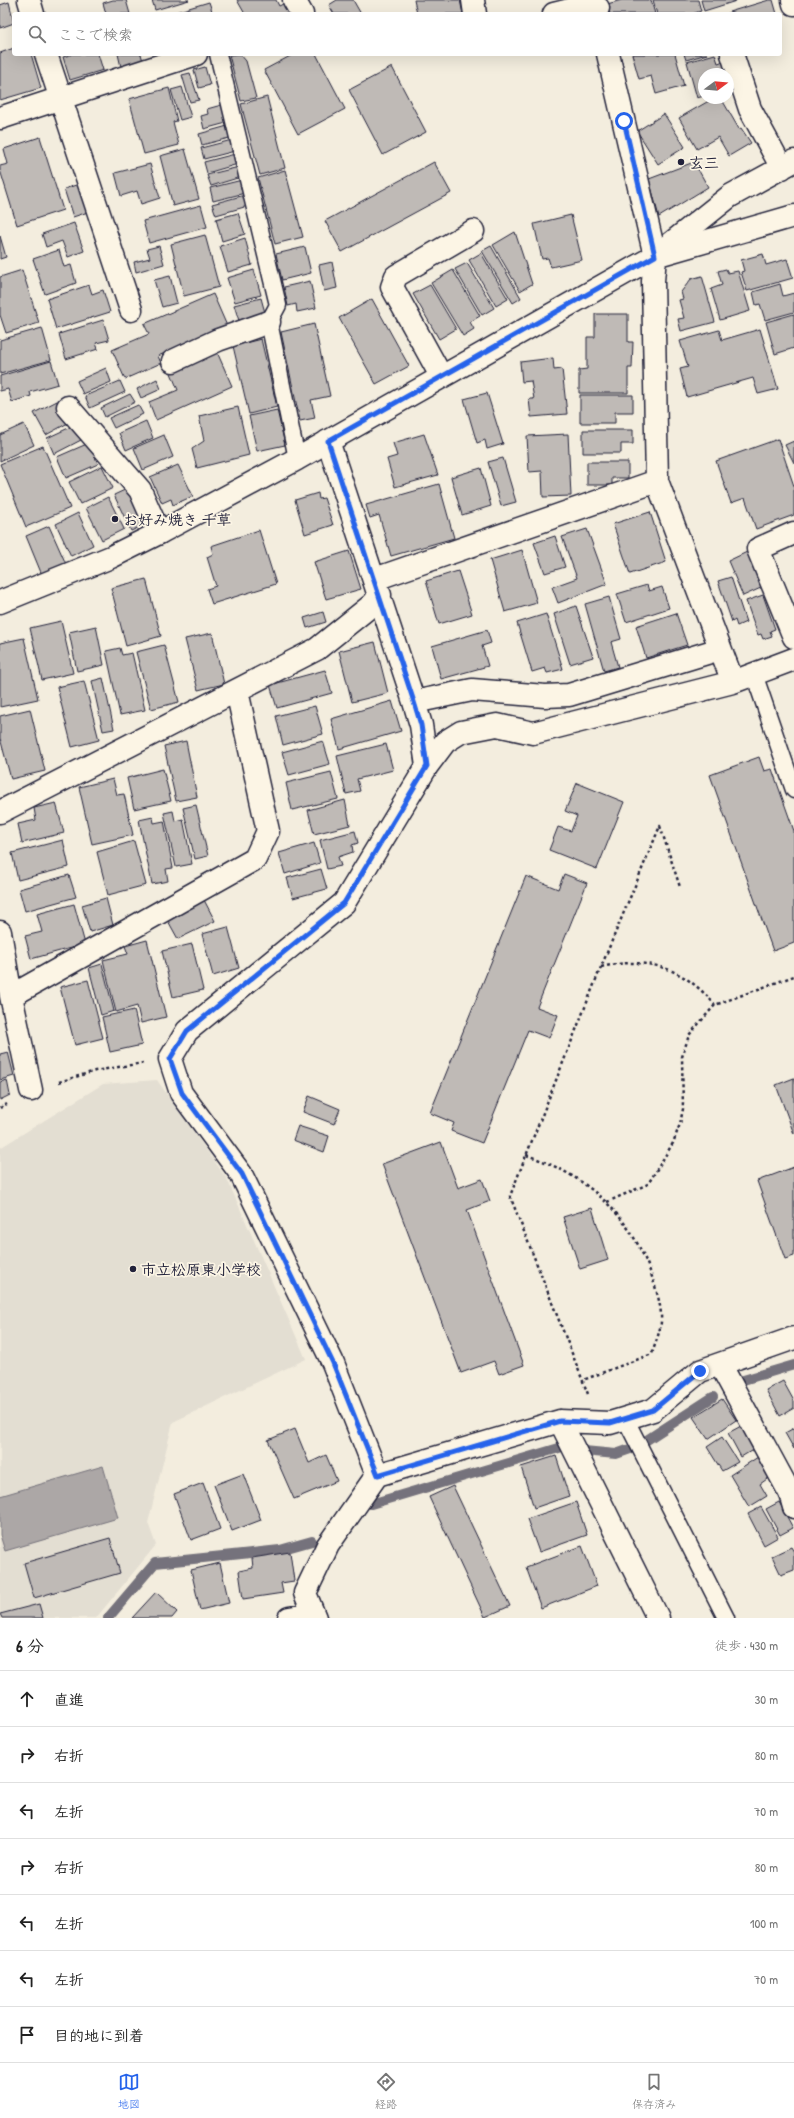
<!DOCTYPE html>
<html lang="ja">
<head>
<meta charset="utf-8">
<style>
  :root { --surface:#fff; --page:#f6f6f6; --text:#222; --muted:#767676; --line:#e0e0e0; --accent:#2563eb }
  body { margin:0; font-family:"Patrick Hand","Klee One",sans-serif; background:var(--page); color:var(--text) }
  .compass { position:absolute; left:698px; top:68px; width:36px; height:36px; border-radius:50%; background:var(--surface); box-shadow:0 4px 16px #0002; rotate:74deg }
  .stop { position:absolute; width:12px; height:12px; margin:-9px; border:3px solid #2563eb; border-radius:50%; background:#fff }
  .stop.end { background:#2563eb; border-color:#fff; box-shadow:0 1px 4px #0008 }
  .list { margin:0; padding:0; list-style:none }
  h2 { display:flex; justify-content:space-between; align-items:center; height:52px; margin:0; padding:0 16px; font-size:17px }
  h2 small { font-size:13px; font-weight:400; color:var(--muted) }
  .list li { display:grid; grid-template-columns:26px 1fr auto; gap:12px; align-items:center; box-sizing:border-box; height:56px; padding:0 16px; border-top:1px solid var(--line) }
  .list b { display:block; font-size:15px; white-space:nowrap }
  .list em { font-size:13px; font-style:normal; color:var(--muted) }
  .icon { flex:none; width:22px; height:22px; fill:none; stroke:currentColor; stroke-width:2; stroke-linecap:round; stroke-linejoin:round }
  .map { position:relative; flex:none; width:794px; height:1618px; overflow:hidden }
  .search { position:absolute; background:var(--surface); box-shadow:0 4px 16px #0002; left:12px; right:12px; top:12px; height:44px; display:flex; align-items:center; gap:10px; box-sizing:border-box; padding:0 14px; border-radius:4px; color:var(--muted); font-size:15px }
  .sheet { height:444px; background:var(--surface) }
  nav { display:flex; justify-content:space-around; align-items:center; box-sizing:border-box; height:56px; border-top:1px solid var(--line); background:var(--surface); font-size:11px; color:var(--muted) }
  nav a { display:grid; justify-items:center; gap:2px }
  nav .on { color:var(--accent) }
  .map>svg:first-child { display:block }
  .built { fill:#e3ded2 }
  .water { fill:#aca7a6; stroke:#75727b }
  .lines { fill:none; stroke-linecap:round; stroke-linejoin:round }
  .stream { stroke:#75727b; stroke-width:10 }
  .building { fill:#bfbab6; stroke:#22223b }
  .service-casing { stroke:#22223b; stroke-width:19 }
  .minor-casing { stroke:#22223b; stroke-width:25 }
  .tertiary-casing { stroke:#22223b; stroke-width:25 }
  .path { stroke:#22223b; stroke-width:2.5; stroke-dasharray:3 3; stroke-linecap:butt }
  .service { stroke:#fcf5e5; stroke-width:16 }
  .minor { stroke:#fcf5e5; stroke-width:22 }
  .tertiary { stroke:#fcf5e5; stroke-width:22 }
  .route { stroke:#2563eb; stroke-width:5 }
  .poi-dot { fill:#22223b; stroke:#fcf5e5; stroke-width:1.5 }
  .labels { text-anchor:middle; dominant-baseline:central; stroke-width:3.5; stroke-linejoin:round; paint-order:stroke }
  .poi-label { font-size:15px; font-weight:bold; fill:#22223b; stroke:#fcf5e5; text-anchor:start }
</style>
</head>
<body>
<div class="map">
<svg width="794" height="1618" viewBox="0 0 794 1618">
  <rect width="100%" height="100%" fill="#f3edde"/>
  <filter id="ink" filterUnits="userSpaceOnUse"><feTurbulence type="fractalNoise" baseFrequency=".025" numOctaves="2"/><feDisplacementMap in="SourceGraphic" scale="8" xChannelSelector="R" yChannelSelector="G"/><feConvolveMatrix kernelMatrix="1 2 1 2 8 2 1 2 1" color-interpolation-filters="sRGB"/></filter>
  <g filter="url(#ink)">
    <path class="built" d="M157,1080L227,1179L306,1359L173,1422L148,1523L156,1545L96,1618H0V1148L103,1084Z"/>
    <path class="water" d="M103,1466L118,1518L5,1551L0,1535V1496Z"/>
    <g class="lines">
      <path class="stream" d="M740,1381L794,1365
        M584,1451L616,1454L636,1447L713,1397
        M371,1504L559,1448
        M108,1618L155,1563L280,1550L312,1541"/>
    </g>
    <path class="building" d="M113,0H126L130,14H106L103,3Z
      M152,0H189L155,10Z
      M237,0H276L279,6L285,3L291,14H245Z
      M337,0H353L361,14H334L329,5Z
      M414,0H460L463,14H417Z
      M622,0H651L655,14H610L607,4Z
      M653,0H698L701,11L692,14H657Z
      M701,0H736V1L704,11Z
      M769,0H773L777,14H729V12Z
      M9,2L14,23L0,28V5Z
      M209,2L213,14H169Z
      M14,48V54H31L41,88L0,100V53Z
      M73,54H98L103,70L70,80L63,57Z
      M118,54H141L143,61L121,67Z
      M240,54L246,61L256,98L241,101L229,55Z
      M294,54H316L345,109L298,134L264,70Z
      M632,54H675L684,86L656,94L651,76L639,79Z
      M684,54H707L686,60Z
      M715,54L718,63L724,61L728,74H704V96L697,98L687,62Z
      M205,67L210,85L199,88L194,70Z
      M392,67L426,132L383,155L349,90Z
      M190,73L199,100L190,102L182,75Z
      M182,87L191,117L180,120L171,90Z
      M169,88L177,121L173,122L179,145L144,154L129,99Z
      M267,97L285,168L260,175L241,104Z
      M714,98H721L739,129L741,128L751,143L729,156L718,137L697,149L679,118Z
      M225,104L230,122L204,129L201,116L208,114L207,109Z
      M664,114L685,147L658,164L637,131Z
      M231,125L233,137L202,145L199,134Z
      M40,137L63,210L17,225L0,170V166L8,164L4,149Z
      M232,140L235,151L204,159L201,148Z
      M185,149L199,199L173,206L160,156Z
      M235,154L238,164L207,173L204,162Z
      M434,162L451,193L342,252L325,221Z
      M694,162L708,187L659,217L649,179Z
      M150,164L160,198L141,204L137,191L121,196L115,173Z
      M239,167L241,177L211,186L207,175Z
      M285,170L303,237L275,244L258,178Z
      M242,180L245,193L213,201L210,188Z
      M79,184L88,212L73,217L64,189Z
      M245,195L248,206L216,215L212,204Z
      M201,205L207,227L149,243L143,221Z
      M238,213L245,234L222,241L216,219Z
      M571,215L582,260L551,267L548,258L542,259L534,224Z
      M74,223L84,251L68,257L62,241L46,247L42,234Z
      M515,232L532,284L520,291L493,245Z
      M205,235L219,287L184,296L171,244Z
      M0,236L6,257L0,259Z
      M245,238L252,265L228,272L220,246Z
      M159,246L164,264L136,272L134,262L150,258L147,249Z
      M491,246L521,298L513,303L482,251Z
      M305,247L311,273L282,280L276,254Z
      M59,250L64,267L71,265L76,283L45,294L33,259Z
      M481,253L508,299L496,306L469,260Z
      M763,254L766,265L787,259L793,278L747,291L741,272L744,271L741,260Z
      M332,262L337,288L324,291L319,265Z
      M467,263L494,308L482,315L455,269Z
      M726,269L728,273L738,271L750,311L720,320L711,289L722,285L718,271Z
      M22,270L39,323L6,333L0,315V277Z
      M254,270L261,295L235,302L227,278Z
      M453,270L480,316L470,322L474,329L463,336L431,283Z
      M170,276L177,303L162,307L154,280Z
      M702,276L715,322L681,331L678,319L684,318L679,300L683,299L681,292L691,279Z
      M310,281L316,308L297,312L296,304L288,306L284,287Z
      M780,284L783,296L794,293V312L765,320L760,304L756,305L753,292Z
      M89,285L92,294L103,290L110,312L56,329L47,299Z
      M430,285L456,329L439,339L413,294Z
      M213,294L227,326L158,356L161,363L125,379L112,350L149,334L144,324Z
      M261,298L267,320L241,327L234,305Z
      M372,299L409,366L376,384L339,318Z
      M595,314H628V342H633L632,368H628V393H579V370L587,369V337H595Z
      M794,314V348L775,354L766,322Z
      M103,320L109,340L96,343L98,349L66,359L59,334Z
      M314,324L330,396L311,400L315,418L300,421L281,332Z
      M42,328L51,360L0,374V340Z
      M760,329L778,389L758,394L753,378L687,397L680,369L688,367L680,341L719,330L722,340Z
      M261,339L277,407L249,414L233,346Z
      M217,352L232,386L156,420L149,402L178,390L171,373Z
      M553,358L554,370L562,369L567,414L531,417L529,399H534L531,381L522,382L520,362Z
      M51,361L58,384L30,392L31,396L12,402L8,389L0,391V376Z
      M106,368L111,382L83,394L77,381Z
      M157,379L161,389L141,398L137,389Z
      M120,381L125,392L90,408L85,396Z
      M487,393L503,444L487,449L485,440L477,443L464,399Z
      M130,394L135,402L105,417L101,408Z
      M580,395H633V412H615V423H580Z
      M57,401L68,423L46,435L34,413Z
      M138,405L143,414L114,428L109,418Z
      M238,407L249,455L197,468L192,449L204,441L199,416Z
      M277,410L285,445L257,451L249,416Z
      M146,421L153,438L126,450L119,433Z
      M24,424L34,445L0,461V435Z
      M75,425L83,439L54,454L47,438Z
      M583,430H633V444H621V453H583Z
      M424,434L438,475L395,487L387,459L397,456L393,443Z
      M568,434L571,496L543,497L542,471L529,472L527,436Z
      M164,435L173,457L143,470L134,448Z
      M778,439L794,486V515L756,529L745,498L731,503L716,461Z
      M794,441V463L785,445Z
      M89,443L98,464L66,478L57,457Z
      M43,446L70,508L26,527L0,464Z
      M503,458L516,502L501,506L488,462Z
      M587,462H628V478H612V485H587Z
      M178,465L193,496L173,505L171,499L162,503L150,477Z
      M102,466L113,488L80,504L69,482Z
      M481,468L491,506L462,515L451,477Z
      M439,484L454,538L391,556L379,515L370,518L366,505Z
      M129,488L146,524L131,531L114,495Z
      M318,493L319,499L324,498L333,525L305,534L295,500Z
      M108,497L124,529L102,540L86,508Z
      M650,512L666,562L630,574L613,524Z
      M78,513L93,545L71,556L56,524Z
      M49,526L66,564L42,575L26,536Z
      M587,529L607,584L558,603L552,587L577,578L562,537Z
      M259,530L276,584L212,604L207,589L216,586L207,557L213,554L211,546Z
      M555,536L565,567L545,573L534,543Z
      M522,550L537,603L505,612L490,560Z
      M349,551L361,589L326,599L314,562Z
      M747,552L763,587L743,596L728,561Z
      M458,571L472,614L439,624L426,581Z
      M731,577L746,622L737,626L735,620L732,622L718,581Z
      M146,579L161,636L126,646L111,588Z
      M647,585L649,591L662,587L669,608L626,622L617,594Z
      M763,595L775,629L770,631L772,636L763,639L761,634L758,635L746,601Z
      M609,597L621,639L611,642L618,667L604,671L585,604Z
      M576,606L593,657L570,664L554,614Z
      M323,612L326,622L307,628L304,618Z
      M676,613L687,645L646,658L636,626Z
      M546,614L563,669L547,673L545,668L532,672L517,623Z
      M61,621L73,673L42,680L30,628Z
      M96,626L104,665L77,671L69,632Z
      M487,630L491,643L482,646L488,666L441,679L432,646Z
      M212,633L224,684L198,690L185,639Z
      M24,638L38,699L0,707V643Z
      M375,642L388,693L352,702L339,651Z
      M164,645L179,702L151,709L136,652Z
      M120,648L122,655L132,653L145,710L120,715L106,651Z
      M325,670L332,693L277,708L270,685Z
      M103,678L114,729L103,731L92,681Z
      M84,681L99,740L72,747L57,687Z
      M392,701L401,731L339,749L331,719Z
      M315,706L323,734L283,745L276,716Z
      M30,709L45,771L11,779L0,738V716Z
      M186,741L197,797L176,801L164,746Z
      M323,741L330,764L289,775L282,752Z
      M386,744L393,770L357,779L360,791L346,794L337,756Z
      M759,757L764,771L772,769L794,831V943L773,951L710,775Z
      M163,769L171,801L134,809L127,778Z
      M331,772L338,799L292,810L286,783Z
      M113,779L117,795L124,794L133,835L92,844L79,787Z
      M577,783L624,802L597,869L549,850L558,827L571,831L577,816L565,811Z
      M345,800L350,825L314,834L308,810Z
      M56,803L64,833L22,843L18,824L36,820L34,808Z
      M196,805L208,856L195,859L183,808Z
      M173,811L175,821L183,819L192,864L176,867L164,813Z
      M153,817L154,823L164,821L173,868L166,869L168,881L152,884L139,820Z
      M355,831L358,843L352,845L353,852L338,857L341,866L327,869L320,840Z
      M63,840L69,867L18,880L12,853Z
      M134,841L146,885L108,895L97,852Z
      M314,843L320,863L285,874L279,853Z
      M321,869L327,889L293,898L287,878Z
      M564,874L587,883L537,1007L558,1015L549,1038L528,1030L482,1143L451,1131L454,1123L430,1113L526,876L558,889Z
      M69,875L76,897L25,911L19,889Z
      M106,898L113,925L90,932L82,905Z
      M204,900L215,921L178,939L167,919Z
      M74,904L85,944L31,959L25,936L42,932L37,914Z
      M228,927L239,968L213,976L202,934Z
      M147,940L166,1017L141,1023L137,1006L116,1012L103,960L128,954L125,946Z
      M192,944L203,990L173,997L162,951Z
      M102,964L114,1011L101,1015L89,968Z
      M88,980L103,1038L75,1045L60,987Z
      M134,1010L142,1045L110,1052L102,1017Z
      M8,1052L14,1076L0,1080V1054Z
      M794,1078V1134L776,1085Z
      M7,1080L10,1095L0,1100V1082Z
      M309,1096L340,1109L334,1124L303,1112Z
      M298,1126L329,1136L324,1152L293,1140Z
      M441,1142L458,1188L482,1179L490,1201L467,1210L524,1365L499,1374L494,1361L461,1373L382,1164Z
      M794,1167V1256L785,1259L757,1181Z
      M592,1208L608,1260L580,1269L563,1217Z
      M783,1381L794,1401V1408L780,1416L766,1390Z
      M722,1399L736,1420L708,1439L693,1417Z
      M743,1425L756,1448L741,1457L728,1433Z
      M794,1428V1449L785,1433Z
      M295,1429L309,1463L326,1455L337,1481L294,1499L268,1440Z
      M722,1437L738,1462L722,1471L707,1447Z
      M556,1456L569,1496L534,1508L521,1467Z
      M758,1457L770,1477L760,1484L767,1496L749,1507L730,1475Z
      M243,1474L261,1520L232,1531L214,1485Z
      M203,1483L220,1529L191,1540L174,1494Z
      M453,1486L510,1606L485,1617L429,1497Z
      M576,1502L587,1535L539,1552L527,1519Z
      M779,1502L793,1528L780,1535L766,1509Z
      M761,1507L778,1537L764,1545L748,1514Z
      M110,1538L120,1573L34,1598L24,1563Z
      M582,1546L597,1586L541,1608L526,1567Z
      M791,1547L794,1552V1570L781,1575L772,1556Z
      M290,1552L294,1581L281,1583L283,1593L243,1599L239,1571L253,1568L252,1558Z
      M220,1563L229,1603L200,1610L191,1570Z
      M156,1592L177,1612L172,1618H132Z
      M39,1604L43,1618H2L0,1614Z"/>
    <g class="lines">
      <g class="service-casing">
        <path id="service" d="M218,54L278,305L269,322L297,459
          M754,674L794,790
          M625,1418L726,1618"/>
      </g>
      <g class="minor-casing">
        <path id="minor" d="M29,0L33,14
          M294,0L302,14
          M473,0L475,14
          M793,0L794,4
          M554,14L586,6L598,8
          M46,54L131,310
          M608,54L655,256L653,281L657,481L733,682
          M732,54L750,109L782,168
          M0,118L196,54
          M655,256L730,196L794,161
          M173,361L218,340L269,322
          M441,376L392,287L396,276L473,231
          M68,407L140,490L159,533
          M328,441L414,702L421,725L427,766
          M794,533L758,549L794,637
          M375,579L657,481
          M414,702L472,690L545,696L569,695L720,649
          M0,812L317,649L373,604L380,595
          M0,932L11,996L31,1090
          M11,996L255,859L268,831L237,691
          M720,1364L790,1493L794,1507
          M560,1421L658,1618
          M377,1475L333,1363L241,1174L181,1093L170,1059L187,1031L344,903L427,766L445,742L461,732L497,725L533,733L733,682L794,659
          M289,1618L313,1614
          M315,1618L305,1593L328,1545L377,1475L560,1421L610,1423L653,1410L700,1371L794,1338"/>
      </g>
      <g class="tertiary-casing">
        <path id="tertiary" d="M0,602L111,557L159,533L297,459L655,256L794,216"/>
      </g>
      <path class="path" d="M601,967C648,956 684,968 715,1005
        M59,1082L95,1071L143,1063
        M0,1108L7,1104
        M526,1155C585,1174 630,1214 651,1274C656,1289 662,1306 661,1322C660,1332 655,1344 652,1354L583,1380
        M607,1202L648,1184L673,1143L680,1124L683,1109L682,1057L689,1035L715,1005L794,976
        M588,1394L510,1196L601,967L660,826L680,887"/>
      <use href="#service" class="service"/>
      <use href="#minor" class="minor"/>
      <use href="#tertiary" class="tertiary"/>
    </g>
  </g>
  <g class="lines" filter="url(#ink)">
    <path class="route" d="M624,121L655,256L328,441L414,702L421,725L427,766L344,903L187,1031L170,1059L182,1093L242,1174L333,1363L378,1475L560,1421L610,1423L653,1410L700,1371"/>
  </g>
  <g class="poi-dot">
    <circle cx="681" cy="162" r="4"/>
    <circle cx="115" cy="519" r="4"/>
    <circle cx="133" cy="1269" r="4"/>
  </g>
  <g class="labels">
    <g class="poi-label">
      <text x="689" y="162">玄三</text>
      <text x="123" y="519">お好み焼き 千草</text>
      <text x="141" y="1269">市立松原東小学校</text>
    </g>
  </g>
</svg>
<svg class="compass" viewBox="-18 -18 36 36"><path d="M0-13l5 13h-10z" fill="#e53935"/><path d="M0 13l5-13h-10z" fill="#767676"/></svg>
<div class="stop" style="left:624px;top:121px"></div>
<div class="stop end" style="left:700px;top:1371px"></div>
<div class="search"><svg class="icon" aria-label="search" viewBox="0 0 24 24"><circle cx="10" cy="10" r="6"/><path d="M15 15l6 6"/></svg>ここで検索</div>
</div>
<section class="sheet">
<h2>6 分<small>徒歩 · 430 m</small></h2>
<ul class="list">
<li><svg class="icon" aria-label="ahead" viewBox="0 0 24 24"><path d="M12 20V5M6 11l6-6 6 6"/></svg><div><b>直進</b></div><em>30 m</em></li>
<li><svg class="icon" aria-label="right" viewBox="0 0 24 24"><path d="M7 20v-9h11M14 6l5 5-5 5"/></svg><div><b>右折</b></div><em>80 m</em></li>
<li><svg class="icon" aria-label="left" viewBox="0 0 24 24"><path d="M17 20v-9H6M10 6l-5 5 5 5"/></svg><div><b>左折</b></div><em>70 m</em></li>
<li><svg class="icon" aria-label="right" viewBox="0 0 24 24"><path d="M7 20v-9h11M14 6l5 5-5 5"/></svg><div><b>右折</b></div><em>80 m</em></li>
<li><svg class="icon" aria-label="left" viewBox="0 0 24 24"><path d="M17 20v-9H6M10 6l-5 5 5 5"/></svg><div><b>左折</b></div><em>100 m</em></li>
<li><svg class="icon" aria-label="left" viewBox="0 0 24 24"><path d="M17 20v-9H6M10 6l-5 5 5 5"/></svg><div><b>左折</b></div><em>70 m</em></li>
<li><svg class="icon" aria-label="arrive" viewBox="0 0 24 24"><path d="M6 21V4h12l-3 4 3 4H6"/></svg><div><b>目的地に到着</b></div></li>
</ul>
</section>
<nav>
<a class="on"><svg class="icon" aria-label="map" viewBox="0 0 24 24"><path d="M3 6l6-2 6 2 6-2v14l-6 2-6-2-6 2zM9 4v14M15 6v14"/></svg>地図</a>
<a><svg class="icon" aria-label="directions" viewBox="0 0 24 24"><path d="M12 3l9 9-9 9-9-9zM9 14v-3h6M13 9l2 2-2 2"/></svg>経路</a>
<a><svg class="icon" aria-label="saved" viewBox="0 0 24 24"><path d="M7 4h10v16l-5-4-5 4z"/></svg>保存済み</a>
</nav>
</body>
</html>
